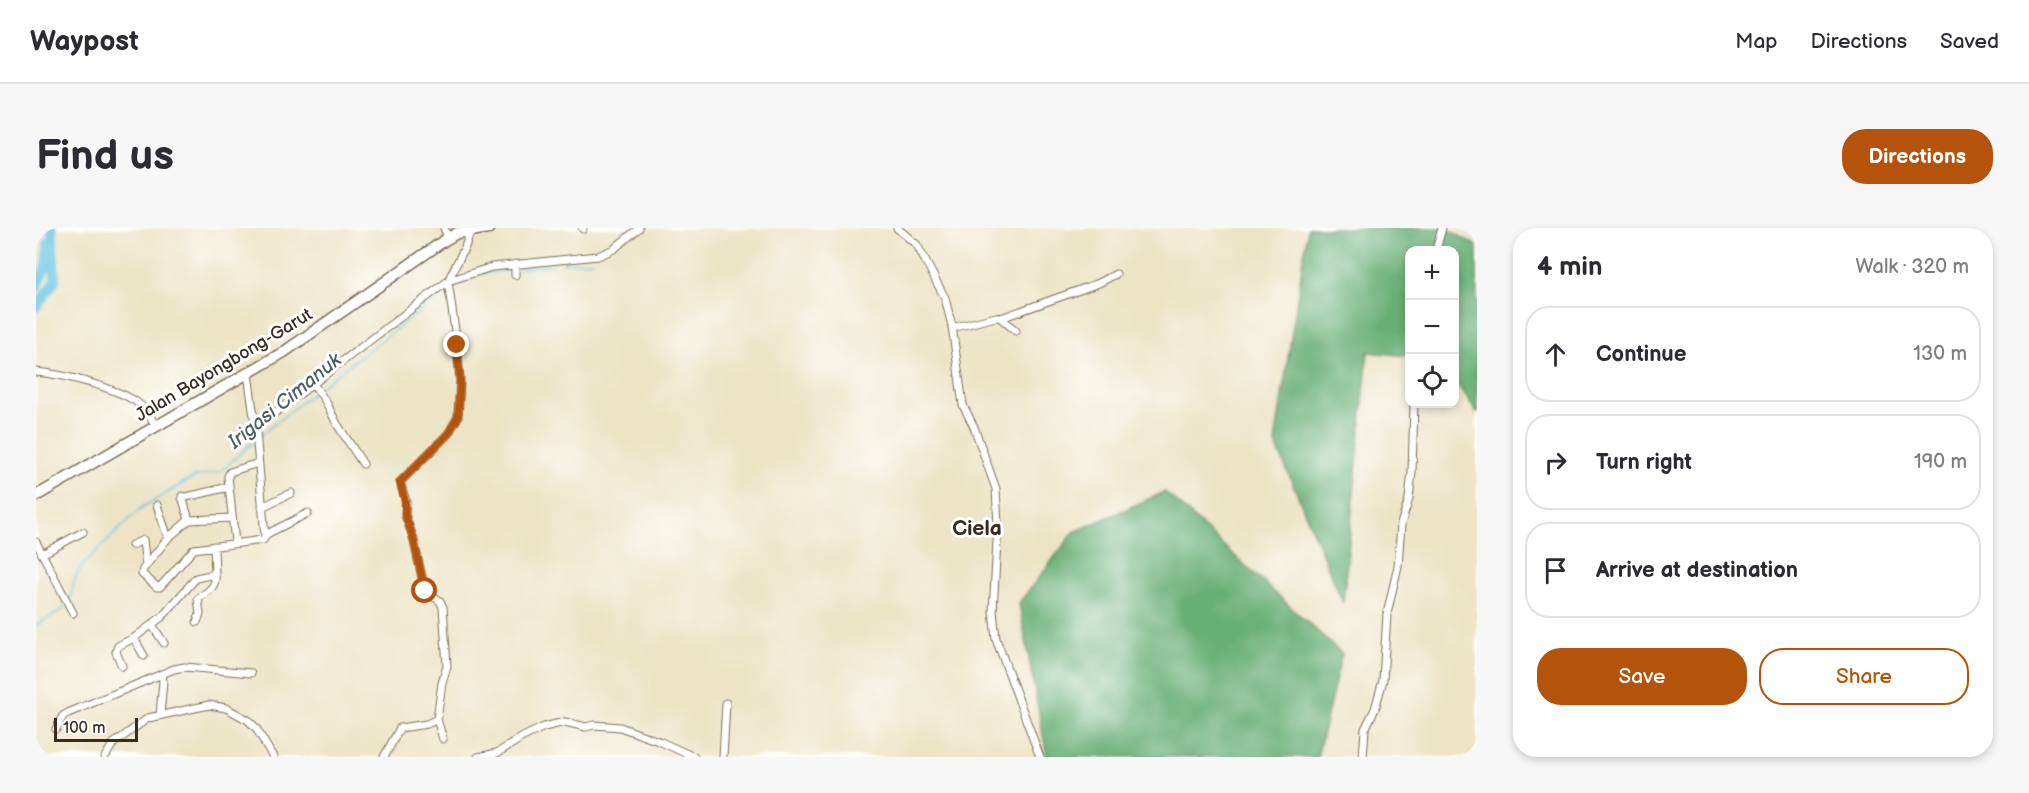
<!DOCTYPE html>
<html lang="en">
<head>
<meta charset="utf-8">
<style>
  :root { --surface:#fff; --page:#f7f7f7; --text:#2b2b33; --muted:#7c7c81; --line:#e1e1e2; --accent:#b45309 }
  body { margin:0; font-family:"Balsamiq Sans",sans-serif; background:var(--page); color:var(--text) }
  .controls { position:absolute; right:18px; top:18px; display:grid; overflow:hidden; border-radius:12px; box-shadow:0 3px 9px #0003 }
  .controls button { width:54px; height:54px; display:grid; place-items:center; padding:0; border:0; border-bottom:2px solid var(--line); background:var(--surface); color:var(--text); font:30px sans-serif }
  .scale { position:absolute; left:18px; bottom:15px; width:84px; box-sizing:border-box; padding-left:6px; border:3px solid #3b2a1e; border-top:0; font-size:16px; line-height:21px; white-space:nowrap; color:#3b2a1e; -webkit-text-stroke:4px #fff; paint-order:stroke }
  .stop { position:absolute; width:18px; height:18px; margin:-14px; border:4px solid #b45309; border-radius:50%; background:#fff }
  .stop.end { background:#b45309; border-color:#fff; box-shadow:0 2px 6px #0008 }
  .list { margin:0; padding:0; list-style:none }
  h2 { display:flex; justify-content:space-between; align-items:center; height:78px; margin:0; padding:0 24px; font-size:26px }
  h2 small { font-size:20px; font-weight:400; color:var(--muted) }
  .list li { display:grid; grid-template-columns:39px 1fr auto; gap:18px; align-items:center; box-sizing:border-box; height:96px; margin:0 12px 12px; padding:0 12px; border:2px solid var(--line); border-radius:24px }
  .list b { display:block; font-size:22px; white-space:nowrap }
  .list em { font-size:20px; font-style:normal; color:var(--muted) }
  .actions { display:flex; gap:12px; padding:18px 24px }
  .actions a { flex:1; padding:14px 0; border:2px solid var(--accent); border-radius:24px; text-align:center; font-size:21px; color:var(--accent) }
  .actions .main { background:var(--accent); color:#fff }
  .icon { flex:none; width:33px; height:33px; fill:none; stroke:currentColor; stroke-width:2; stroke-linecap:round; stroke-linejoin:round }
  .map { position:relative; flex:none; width:1441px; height:529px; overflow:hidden; border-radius:24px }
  header { display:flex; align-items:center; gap:36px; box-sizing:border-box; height:84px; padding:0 30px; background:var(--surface); border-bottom:2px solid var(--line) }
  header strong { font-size:28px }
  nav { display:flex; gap:33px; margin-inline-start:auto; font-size:21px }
  .intro { display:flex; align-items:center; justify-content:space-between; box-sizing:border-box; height:144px; padding:0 36px }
  h1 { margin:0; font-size:42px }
  .button { padding:15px 27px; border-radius:24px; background:var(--accent); color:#fff; font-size:21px; font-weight:700 }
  main { display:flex; gap:36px; padding:0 36px }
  aside { flex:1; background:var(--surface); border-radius:24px; box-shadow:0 3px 9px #0003 }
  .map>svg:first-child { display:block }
  .forest { fill:#67af75; stroke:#516c4a; stroke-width:1.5 }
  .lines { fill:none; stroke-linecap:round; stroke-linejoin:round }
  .stream { stroke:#64c2e3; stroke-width:1.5 }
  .river { stroke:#64c2e3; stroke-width:10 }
  .minor-casing { stroke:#796b58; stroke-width:9 }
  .primary-casing { stroke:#796b58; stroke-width:13 }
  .minor { stroke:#fff; stroke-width:7 }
  .primary { stroke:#fff; stroke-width:10 }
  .route { stroke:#b45309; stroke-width:8 }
  .labels { text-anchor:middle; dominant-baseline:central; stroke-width:6; stroke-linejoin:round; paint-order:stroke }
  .street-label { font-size:18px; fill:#3b2a1e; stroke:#fff }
  .water-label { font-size:20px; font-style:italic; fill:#495f63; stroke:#fff }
  .quarter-label { font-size:21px; font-weight:bold; fill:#3b2a1e; stroke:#fff }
</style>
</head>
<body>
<header>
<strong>Waypost</strong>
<nav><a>Map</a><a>Directions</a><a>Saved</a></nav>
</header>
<div class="intro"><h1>Find us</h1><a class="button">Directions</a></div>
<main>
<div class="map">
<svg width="1441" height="529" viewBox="0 0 1441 529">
  <rect width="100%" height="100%" fill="#fff"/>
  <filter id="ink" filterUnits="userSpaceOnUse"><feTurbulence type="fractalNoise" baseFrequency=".0167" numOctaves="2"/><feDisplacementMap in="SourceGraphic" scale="12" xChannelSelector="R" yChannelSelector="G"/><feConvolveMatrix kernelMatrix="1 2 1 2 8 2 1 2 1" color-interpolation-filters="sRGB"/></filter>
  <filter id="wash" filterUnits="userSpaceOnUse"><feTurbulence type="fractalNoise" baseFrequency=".008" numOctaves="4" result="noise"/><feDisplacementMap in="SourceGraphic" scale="24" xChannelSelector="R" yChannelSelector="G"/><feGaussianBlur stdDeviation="1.35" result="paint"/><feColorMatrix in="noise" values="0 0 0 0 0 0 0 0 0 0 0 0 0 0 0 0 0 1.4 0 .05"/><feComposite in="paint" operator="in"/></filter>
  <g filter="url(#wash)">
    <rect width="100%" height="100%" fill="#ede4c5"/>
    <path class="forest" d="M1272,0H1410L1441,18V185L1419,153L1418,22H1374L1373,128L1332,124L1307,375L1239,214Z
      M1129,264L1306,426L1281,529H1011L983,375L1038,304Z"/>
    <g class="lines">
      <path class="stream" d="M526,35L556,33
        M481,41L518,36
        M445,46L476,42
        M416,60L438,48
        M284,159L412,62
        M224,208L278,164
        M34,372L39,350L46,338L105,280L158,249L184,244L218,213
        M0,397L23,384L30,378"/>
      <path class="river" d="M0,60L11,36L12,15
        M0,79L19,53L16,0"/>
    </g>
  </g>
  <g filter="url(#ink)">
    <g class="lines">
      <g class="minor-casing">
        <path id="minor" d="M408,0L412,10
          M546,0L547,1
          M861,0L881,17L909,70L916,98L927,177L938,199L960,261L962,297L957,383L960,411L1004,529
          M1400,22L1406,0
          M479,36V47
          M965,90L1063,55L1080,46
          M1374,93V102
          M916,100L960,89L965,90L980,103
          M0,144C26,146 77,159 99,173C108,179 115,189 120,198
          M278,157L290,174L301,196L327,236
          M219,200L412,53L456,39L562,28L578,21L603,0
          M146,268L153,292
          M146,270L193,259
          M121,277L132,310
          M226,279L255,265
          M196,290L153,292L132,310L107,341L106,346L121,359H124L158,321L227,312L229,309L220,203L212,146
          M229,307L272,285
          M0,314L37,385
          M199,315L192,248L194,244L222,235
          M96,317L107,312L110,338
          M6,326L47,304
          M161,394L164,386L162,371C171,363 181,360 179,346
          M116,397L128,415
          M98,410L108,428
          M86,438L80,424L82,418L98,410L127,388L160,350L179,346L178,318
          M124,487L127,453L126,446
          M401,491L407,511
          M20,501L27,488L32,485L138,441L149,439L215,445
          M69,529L77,516L112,490L173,477L190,480L212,492L220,500L237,529
          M348,529L364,500L391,496L401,491L406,455L411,438L407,379L404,373L389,363L377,309L369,287L370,273L364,254L412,206L422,189L424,152L421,117L412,53L429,19L434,4
          M442,529L461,525L487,509L508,499L529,494L550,499L558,497L584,499L625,514L658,529
          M687,529L690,475
          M1327,529L1329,501L1339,481L1347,452L1351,386L1362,338L1365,296L1373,271L1376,244L1378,176"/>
      </g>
      <g class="primary-casing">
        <path id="primary" d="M0,268L248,124L409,12L421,5L453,0"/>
      </g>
      <use href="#minor" class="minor"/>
      <use href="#primary" class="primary"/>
    </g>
  </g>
  <g class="lines" filter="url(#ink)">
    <path class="route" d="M389,363L377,309L369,287V273L364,254L412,206L422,189L424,153L421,117"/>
  </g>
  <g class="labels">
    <g class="street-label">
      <text transform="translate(188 137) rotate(-31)">Jalan Bayongbong-Garut</text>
    </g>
    <g class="water-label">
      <text transform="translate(249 173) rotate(-39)">Irigasi Cimanuk</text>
    </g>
    <g class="quarter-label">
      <text x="941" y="300">Ciela</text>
    </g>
  </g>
</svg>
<div class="controls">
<button>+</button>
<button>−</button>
<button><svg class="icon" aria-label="locate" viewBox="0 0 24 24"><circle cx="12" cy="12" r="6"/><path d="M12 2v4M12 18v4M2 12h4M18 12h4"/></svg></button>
</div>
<div class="scale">100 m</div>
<div class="stop" style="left:389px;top:363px"></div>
<div class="stop end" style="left:421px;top:117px"></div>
</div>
<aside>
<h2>4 min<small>Walk · 320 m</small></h2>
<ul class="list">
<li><svg class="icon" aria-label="ahead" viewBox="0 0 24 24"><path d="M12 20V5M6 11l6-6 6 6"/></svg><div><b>Continue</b></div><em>130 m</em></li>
<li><svg class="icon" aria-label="right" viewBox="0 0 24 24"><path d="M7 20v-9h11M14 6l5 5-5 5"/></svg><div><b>Turn right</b></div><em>190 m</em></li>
<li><svg class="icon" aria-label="arrive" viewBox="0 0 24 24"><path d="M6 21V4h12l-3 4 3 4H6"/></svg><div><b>Arrive at destination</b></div></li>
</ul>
<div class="actions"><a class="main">Save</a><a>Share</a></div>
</aside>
</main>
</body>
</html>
